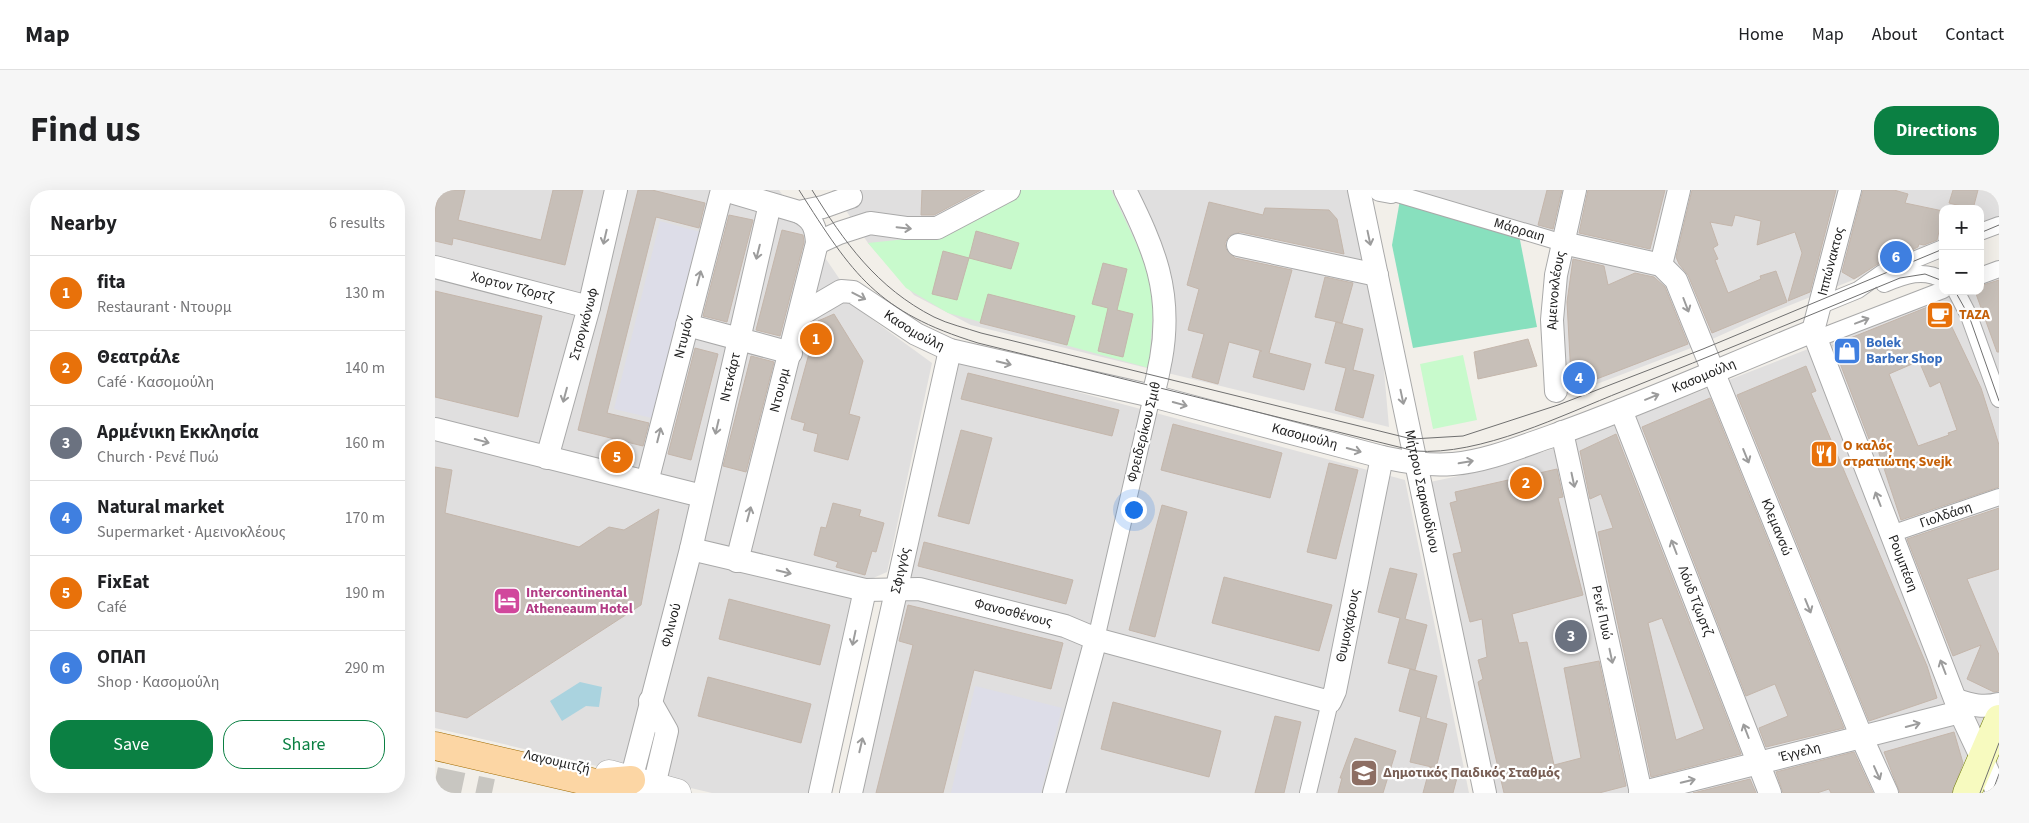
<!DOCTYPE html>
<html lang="en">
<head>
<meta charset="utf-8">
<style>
  :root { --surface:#fff; --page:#f6f6f6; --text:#202124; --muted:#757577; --line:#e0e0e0; --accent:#0b8043 }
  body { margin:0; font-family:"Source Sans 3",sans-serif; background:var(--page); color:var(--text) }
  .controls { position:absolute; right:15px; top:15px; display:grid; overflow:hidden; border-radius:10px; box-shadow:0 5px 20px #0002 }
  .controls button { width:45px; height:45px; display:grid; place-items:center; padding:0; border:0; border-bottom:1px solid var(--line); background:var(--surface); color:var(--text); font:25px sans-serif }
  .you { position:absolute; left:698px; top:319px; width:18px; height:18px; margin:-12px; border:4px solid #fff; border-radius:50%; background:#1a73e8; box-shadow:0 0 0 8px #1a73e833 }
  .badge { display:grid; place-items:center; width:32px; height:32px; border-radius:50%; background:var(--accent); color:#fff; font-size:16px; font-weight:700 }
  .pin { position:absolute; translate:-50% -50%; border:2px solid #fff; box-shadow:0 1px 5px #0006 }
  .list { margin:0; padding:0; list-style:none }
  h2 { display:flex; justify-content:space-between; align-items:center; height:65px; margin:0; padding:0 20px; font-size:21px }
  h2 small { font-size:16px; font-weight:400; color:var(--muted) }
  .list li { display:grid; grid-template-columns:32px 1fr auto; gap:15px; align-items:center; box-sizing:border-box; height:75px; padding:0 20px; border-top:1px solid var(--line) }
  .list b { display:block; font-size:19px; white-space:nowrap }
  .list p { margin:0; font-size:16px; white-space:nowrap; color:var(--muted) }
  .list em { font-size:16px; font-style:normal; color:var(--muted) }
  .actions { display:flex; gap:10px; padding:15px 20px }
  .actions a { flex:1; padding:11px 0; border:1px solid var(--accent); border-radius:20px; text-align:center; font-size:18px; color:var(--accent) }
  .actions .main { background:var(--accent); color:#fff }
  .map { position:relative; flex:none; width:1564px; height:603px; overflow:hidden; border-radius:20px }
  header { display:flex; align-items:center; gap:30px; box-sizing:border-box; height:70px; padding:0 25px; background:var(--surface); border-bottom:1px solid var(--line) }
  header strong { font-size:24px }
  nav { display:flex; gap:28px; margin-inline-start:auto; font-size:18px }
  .intro { display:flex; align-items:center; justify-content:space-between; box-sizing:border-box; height:120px; padding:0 30px }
  h1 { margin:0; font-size:35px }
  .button { padding:12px 22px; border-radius:20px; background:var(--accent); color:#fff; font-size:18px; font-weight:700 }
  main { display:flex; gap:30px; padding:0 30px }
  aside { flex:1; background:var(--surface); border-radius:20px; box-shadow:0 5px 20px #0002 }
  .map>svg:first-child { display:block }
  .residential { fill:#e0dfdf }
  .park { fill:#c8facc }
  .pitch { fill:#88e0be }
  .plaza { fill:#dddde8 }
  .water { fill:#aad3df }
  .building { fill:#c7bfb8; stroke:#c4b6ab; fill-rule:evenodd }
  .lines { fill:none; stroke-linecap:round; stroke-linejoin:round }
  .primary-tunnel { stroke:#c8c6c1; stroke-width:28; stroke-dasharray:28 14; stroke-linecap:butt }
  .pedestrian-casing { stroke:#a9a9a9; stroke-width:18 }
  .minor-casing { stroke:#a9a9a9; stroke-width:24 }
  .tertiary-casing { stroke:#a9a9a9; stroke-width:29 }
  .secondary-casing { stroke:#707d05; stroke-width:29 }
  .primary-casing { stroke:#a06b00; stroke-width:29 }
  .pedestrian { stroke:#fff; stroke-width:16 }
  .minor { stroke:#fff; stroke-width:22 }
  .tertiary { stroke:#fff; stroke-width:28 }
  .secondary { stroke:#f7fabf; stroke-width:28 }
  .primary { stroke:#fcd6a4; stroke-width:28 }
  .tram { stroke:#707070; stroke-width:1 }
  .oneway { stroke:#9c9c9c }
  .labels { text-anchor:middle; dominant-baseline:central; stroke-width:4.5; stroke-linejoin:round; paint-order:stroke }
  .street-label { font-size:14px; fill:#222; stroke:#fff }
  .food-label { font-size:14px; font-weight:bold; fill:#c56008; stroke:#fff; text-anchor:start }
  .shop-label { font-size:14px; font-weight:bold; fill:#366cbe; stroke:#fff; text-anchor:start }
  .hotel-label { font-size:14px; font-weight:bold; fill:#b23c85; stroke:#fff; text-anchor:start }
  .education-label { font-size:14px; font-weight:bold; fill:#785e54; stroke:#fff; text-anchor:start }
</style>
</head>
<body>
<header>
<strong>Map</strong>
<nav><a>Home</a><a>Map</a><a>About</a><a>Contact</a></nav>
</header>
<div class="intro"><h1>Find us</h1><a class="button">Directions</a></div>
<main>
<aside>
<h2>Nearby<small>6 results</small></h2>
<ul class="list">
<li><span class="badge" style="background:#e8710a">1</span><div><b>fita</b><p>Restaurant · Ντουρμ</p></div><em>130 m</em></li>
<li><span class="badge" style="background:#e8710a">2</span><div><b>Θεατράλε</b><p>Café · Κασομούλη</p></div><em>140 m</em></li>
<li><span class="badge" style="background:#6b7280">3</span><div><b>Αρμένικη Εκκλησία</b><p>Church · Ρενέ Πυώ</p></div><em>160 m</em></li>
<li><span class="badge" style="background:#3f7fe0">4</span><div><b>Natural market</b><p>Supermarket · Αμεινοκλέους</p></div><em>170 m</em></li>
<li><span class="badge" style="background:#e8710a">5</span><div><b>FixEat</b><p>Café</p></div><em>190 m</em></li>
<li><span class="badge" style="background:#3f7fe0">6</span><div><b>ΟΠΑΠ</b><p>Shop · Κασομούλη</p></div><em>290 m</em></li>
</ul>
<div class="actions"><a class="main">Save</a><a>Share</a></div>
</aside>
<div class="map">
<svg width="1564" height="603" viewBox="0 0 1564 603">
  <rect width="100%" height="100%" fill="#f2efe9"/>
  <path class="residential" d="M0,0H344L427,122L497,173L452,382L420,396L376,603H277L0,538Z
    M397,0H916L943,113L954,237L536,135L479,105L433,53Z
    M965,0H1564V31L1545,39V19H1508V54L1333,124L1264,155L1133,205L1128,178L1125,98L1134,50Z
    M1564,85V520L1526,603H1055L995,292L1052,280L1117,259L1522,101H1545V92Z
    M523,170L970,290L1034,603H422Z"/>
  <path class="park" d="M585,0H676L720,93L714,178L513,123L471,98L433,53L500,46Z
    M1028,165L1042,230L998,239L985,174Z"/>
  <path class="pitch" d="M965,10L1084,45L1102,137L978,158L957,55Z"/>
  <path class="plaza" d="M225,31L269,43L221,229L179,219Z
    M540,496L627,518L606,603H516Z"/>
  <path class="water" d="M145,492L167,497L164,517L151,516L127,531L115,511Z"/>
  <path class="building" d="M5,0H30L23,30L106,50L118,0H148L130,75L18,48L17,55L0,51V20Z
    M203,0H217L270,13L264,38L221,27L172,223L214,233L208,256L143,240Z
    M487,0H546L499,25H486Z
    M1112,0H1127L1118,39L1103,35Z
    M1153,0H1230L1215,59L1144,43Z
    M1257,0H1401L1375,102L1353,111L1367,63L1360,42L1322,55L1326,31L1300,25L1297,36L1275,32L1283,55L1278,58L1283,69L1280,70L1293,103L1326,89L1325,86L1341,81L1352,112L1277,143L1253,85L1244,74L1241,67Z
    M1428,0H1459L1473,4L1470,13L1508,21V24L1502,50L1489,55L1484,54L1483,57L1473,62L1462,60L1461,67L1443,74L1419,89L1407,82Z
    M1518,0H1543L1538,19L1514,13Z
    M774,12L828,25L830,18L894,20L902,29L909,64L805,42L794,46L790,53L791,59L800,68L857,80L834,163L876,174L869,200L818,187L825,161H827L794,152L783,194L757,187L769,144L753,140L764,99L752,95Z
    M294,25L318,30L292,132L268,126Z
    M347,40L368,45L369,52L345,146L321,140Z
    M541,41L584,53L576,79L534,68Z
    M508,61L534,68L522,110L497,104Z
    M1138,69L1169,76L1173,95L1200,83L1219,87L1230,97L1253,154L1146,195L1136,187L1132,112Z
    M668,73L692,79L682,120L698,124L688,167L663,161L673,118L657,114Z
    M890,87L918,93L907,133L880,127Z
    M1564,90V162H1562L1540,101H1545V96Z
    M0,101L107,126L83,227L0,207Z
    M553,104L640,126L632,155L545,133Z
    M1505,112L1546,198L1564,255V297L1466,330L1439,248L1434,249L1398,155ZM1484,171L1495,197L1505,192L1522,240L1513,243L1514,245L1483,256L1454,184Z
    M399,124L428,171L414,224L425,227L413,270L379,261L383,244L368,240L370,233L356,229L383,131Z
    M901,132L928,139L918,180L939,185L928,228L900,220L911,178L890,173Z
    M1093,149L1102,176L1043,189L1039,162Z
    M260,158L283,164L256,270L233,264Z
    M316,166L339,172L311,282L288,276Z
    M1371,176L1381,201L1376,203L1492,476L1502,508L1434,531L1302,205Z
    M533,183L684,220L677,246L526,209Z
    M1275,208L1409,538L1331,557L1324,538L1353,526L1340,494L1311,506L1207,237Z
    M738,234L847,263L835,308L726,280Z
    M526,240L557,248L534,334L503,326Z
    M1181,244L1306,564L1216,587L1163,342L1178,338L1166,304L1155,309L1145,261ZM1227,428L1269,539L1241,550L1213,433Z
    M894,273L923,280L901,369L872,362Z
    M0,277L17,280L10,323L144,357L174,337L189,340L224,319L206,415L32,528L0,521Z
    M1122,279L1128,307L1123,308L1148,405L1077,424L1084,453L1092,452L1119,575L1146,568L1129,478L1164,471L1191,596L1164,603H1069L1043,492L1048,489L1043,470L1052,467L1047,429L1035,432L1018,364L1027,362L1015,313L1022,311L1020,302Z
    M398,313L426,320L424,326L449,333L441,362L437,361L430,385L401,377L403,372L379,365L386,337L391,338Z
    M727,315L752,322L720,447L694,440Z
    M1564,318V379L1532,389L1564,465V501L1559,502L1532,489L1546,455L1518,466L1472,349Z
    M489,352L638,390L631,414L483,376Z
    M955,378L982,384L970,429L992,435L980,480L953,473L965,428L943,422Z
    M789,387L897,415L884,461L777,433Z
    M294,409L395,435L385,475L284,449Z
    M473,415L628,453L616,499L539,480L508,603H441L478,455L464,451Z
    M975,479L1002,486L991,528L1012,534L1001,578L975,572L986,527L964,521Z
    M273,487L376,514L366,553L263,526Z
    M678,512L786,541L774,587L666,559Z
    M840,526L866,532L849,603H820Z
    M1519,542L1528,573L1517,603H1465L1449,562Z
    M920,548L961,561L948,603H903L907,588H905Z
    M1419,562L1438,603H1396L1394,599L1382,603H1348L1341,582Z
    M995,577L1023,584L1018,603H988Z
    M1315,589L1321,603H1258Z"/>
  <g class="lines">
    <path class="primary-tunnel" d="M0,591L57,603"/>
    <g class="pedestrian-casing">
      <g id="pedestrian">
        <path id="s1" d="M956,2L1128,53"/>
        <path d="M1545,42L1564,35"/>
        <path d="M1545,86L1564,79"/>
        <path d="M1449,94C1469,86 1488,78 1508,90"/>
        <path d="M1521,101L1534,126L1564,209"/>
        <path d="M1384,116L1423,100L1447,83L1508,58"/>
        <path d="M1381,149L1508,100"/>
        <path id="s2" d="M1456,344L1564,307"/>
        <path d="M661,449L717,206"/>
        <path d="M873,603L895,512"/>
      </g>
    </g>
    <g class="minor-casing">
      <g id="minor">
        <path d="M289,0L364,22L388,17L416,7"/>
        <path d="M690,0C719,58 738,102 726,169C723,182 722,194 717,206"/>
        <path id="s3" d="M924,0L1050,603"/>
        <path d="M945,0L956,2L957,0"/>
        <path d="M382,53L404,43L435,33L471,38H502L574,0"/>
        <path d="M1128,53L1226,75"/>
        <path d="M803,55L942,85"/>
        <path id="s4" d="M1226,75L1241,90L1427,548L1452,603"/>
        <path d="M1226,75L1244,0"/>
        <path id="s5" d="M0,77L154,117"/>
        <path id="s6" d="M365,125L406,101L418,102L481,144L515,160L717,206L947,267C971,272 993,276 1018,274C1052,271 1085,257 1117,246C1205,215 1291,176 1378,141"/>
        <path d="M252,135L356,163"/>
        <path id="s7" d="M1378,141L1525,522L1563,603"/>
        <path id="s8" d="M1378,141L1415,0"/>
        <path id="s9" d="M1121,201L1117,130L1121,85L1140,0"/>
        <path id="s10" d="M1186,220L1335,603"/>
        <path d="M0,239L267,306"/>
        <path id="s11" d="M1127,242L1206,603"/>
        <path id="s12" d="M112,268L154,117L181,0"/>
        <path id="s13" d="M212,292L287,0"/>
        <path id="s14" d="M256,359L430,400L484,399L630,436L661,449L895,512L900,501L947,267"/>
        <path id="s15" d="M302,371L382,53C381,38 378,29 364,22"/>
        <path d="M1521,510C1536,515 1548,518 1564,514"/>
        <path d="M215,511L232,541L219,596"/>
        <path id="s16" d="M196,590L256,359L335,14"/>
        <path d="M385,603L430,400"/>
        <path id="s17" d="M416,603L515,160"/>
        <path d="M619,603L661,449"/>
        <path id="s18" d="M1205,603L1525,522"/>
      </g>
    </g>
    <g class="tertiary-casing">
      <path id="tertiary" d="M174,584L242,603"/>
    </g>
    <g class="secondary-casing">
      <path id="secondary" d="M1532,603L1564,529"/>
    </g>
    <g class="primary-casing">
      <path id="primary" d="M0,556L160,593L196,590"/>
    </g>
    <use href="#pedestrian" class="pedestrian"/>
    <use href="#minor" class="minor"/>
    <use href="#tertiary" class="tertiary"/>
    <use href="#secondary" class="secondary"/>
    <use href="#primary" class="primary"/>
    <path class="tram" d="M364,0C418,85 442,122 543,153L980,261C1046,266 1127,225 1188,201C1281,164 1373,126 1465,88L1490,84L1508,91
      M377,0C409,52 442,98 499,127C513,134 531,138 546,143L977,249L1028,246L1123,215L1268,159L1508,59
      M1545,43L1564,35
      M1520,101L1534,126L1564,211
      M1545,603L1564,553
      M1557,603L1564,584"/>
  </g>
  <defs><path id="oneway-shaft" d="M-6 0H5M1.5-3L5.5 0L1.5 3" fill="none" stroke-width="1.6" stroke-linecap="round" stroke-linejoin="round" transform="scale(1.25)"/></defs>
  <g class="oneway">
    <use href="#oneway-shaft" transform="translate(469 38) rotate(6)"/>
    <use href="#oneway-shaft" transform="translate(170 47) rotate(103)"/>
    <use href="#oneway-shaft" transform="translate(934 48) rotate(78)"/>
    <use href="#oneway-shaft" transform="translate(323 62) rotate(104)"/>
    <use href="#oneway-shaft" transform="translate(264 88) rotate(-75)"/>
    <use href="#oneway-shaft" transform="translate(424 106) rotate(27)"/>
    <use href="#oneway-shaft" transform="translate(1251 115) rotate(69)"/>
    <use href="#oneway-shaft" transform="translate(1427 131) rotate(-21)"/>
    <use href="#oneway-shaft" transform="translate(569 173) rotate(13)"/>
    <use href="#oneway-shaft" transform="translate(130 205) rotate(105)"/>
    <use href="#oneway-shaft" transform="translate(967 207) rotate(78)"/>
    <use href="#oneway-shaft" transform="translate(1217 207) rotate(-22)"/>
    <use href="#oneway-shaft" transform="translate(745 214) rotate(15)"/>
    <use href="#oneway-shaft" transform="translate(282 237) rotate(103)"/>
    <use href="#oneway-shaft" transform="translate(224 245) rotate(-76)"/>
    <use href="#oneway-shaft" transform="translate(47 251) rotate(15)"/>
    <use href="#oneway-shaft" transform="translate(919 260) rotate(15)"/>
    <use href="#oneway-shaft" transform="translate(1311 266) rotate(68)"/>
    <use href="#oneway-shaft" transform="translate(1031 272) rotate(-10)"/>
    <use href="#oneway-shaft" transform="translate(1138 290) rotate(78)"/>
    <use href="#oneway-shaft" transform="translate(1443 309) rotate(-111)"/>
    <use href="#oneway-shaft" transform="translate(314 324) rotate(-75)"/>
    <use href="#oneway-shaft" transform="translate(1239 357) rotate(-111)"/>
    <use href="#oneway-shaft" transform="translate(349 382) rotate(13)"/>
    <use href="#oneway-shaft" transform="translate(1373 416) rotate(68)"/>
    <use href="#oneway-shaft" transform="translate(419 448) rotate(102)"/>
    <use href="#oneway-shaft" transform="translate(1176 466) rotate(78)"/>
    <use href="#oneway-shaft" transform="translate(1508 477) rotate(-111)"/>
    <use href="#oneway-shaft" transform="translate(1478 535) rotate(-15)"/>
    <use href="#oneway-shaft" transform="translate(1311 541) rotate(-111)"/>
    <use href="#oneway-shaft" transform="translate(426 555) rotate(-77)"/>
    <use href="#oneway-shaft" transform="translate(1442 583) rotate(66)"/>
    <use href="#oneway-shaft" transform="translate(1253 591) rotate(-14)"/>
  </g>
  <defs>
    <g id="cafe-square" transform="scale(1.4375)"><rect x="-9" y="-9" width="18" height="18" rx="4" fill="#e8710a" stroke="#fff"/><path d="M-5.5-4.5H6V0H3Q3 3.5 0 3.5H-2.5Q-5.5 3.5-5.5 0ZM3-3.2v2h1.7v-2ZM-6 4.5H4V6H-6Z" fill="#fff"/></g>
    <g id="shop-square" transform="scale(1.4375)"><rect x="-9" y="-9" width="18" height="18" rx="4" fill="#3f7fe0" stroke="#fff"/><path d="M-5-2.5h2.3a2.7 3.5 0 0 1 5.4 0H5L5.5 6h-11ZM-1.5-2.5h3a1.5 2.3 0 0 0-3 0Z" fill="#fff"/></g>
    <g id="restaurant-square" transform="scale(1.4375)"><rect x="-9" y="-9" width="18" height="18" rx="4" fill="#e8710a" stroke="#fff"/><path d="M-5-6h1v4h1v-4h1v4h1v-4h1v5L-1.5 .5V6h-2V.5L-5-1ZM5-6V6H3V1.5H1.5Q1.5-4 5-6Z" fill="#fff"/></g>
    <g id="hotel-square" transform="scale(1.4375)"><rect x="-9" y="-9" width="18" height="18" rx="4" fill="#d1479c" stroke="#fff"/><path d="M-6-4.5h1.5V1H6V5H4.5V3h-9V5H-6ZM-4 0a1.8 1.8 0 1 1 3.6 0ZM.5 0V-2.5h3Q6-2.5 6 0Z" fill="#fff"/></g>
    <g id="school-square" transform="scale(1.4375)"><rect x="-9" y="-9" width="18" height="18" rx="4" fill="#8d6e63" stroke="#fff"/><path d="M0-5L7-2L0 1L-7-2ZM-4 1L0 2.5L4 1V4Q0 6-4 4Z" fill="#fff"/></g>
  </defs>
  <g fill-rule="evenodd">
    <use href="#cafe-square" x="1505" y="125"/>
    <use href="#shop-square" x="1412" y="161"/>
    <use href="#restaurant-square" x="1389" y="264"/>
    <use href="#hotel-square" x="72" y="411"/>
    <use href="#school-square" x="929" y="583"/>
  </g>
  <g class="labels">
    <g class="street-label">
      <text stroke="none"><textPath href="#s1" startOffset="134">Μάρραιη</textPath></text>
      <text stroke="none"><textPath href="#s8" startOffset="72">Ιππώνακτος</textPath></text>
      <text stroke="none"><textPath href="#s5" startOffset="80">Χορτον Τζορτζ</textPath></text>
      <text stroke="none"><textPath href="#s9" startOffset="101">Αμεινοκλέους</textPath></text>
      <text stroke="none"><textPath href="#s12" startOffset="139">Στρογκόνωφ</textPath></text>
      <text stroke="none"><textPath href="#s6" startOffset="132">Κασομούλη</textPath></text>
      <text stroke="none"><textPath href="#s13" startOffset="150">Ντυμόν</textPath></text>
      <text stroke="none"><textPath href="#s6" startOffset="956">Κασομούλη</textPath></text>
      <text stroke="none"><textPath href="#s16" startOffset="415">Ντεκάρτ</textPath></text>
      <text stroke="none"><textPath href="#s15" startOffset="176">Ντουρμ</textPath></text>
      <text transform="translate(709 242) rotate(-76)">Φρειδερίκου Σμιθ</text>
      <text stroke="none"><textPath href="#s6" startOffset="538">Κασομούλη</textPath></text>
      <text stroke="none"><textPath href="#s3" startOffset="308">Μήτρου Σαρκουδίνου</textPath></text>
      <text stroke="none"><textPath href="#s2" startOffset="58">Γιολδάση</textPath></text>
      <text stroke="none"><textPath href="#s4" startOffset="288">Κλεμανσώ</textPath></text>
      <text stroke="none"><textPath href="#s7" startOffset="249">Ρουμπέση</textPath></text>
      <text stroke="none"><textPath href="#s17" startOffset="228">Σφιγγός</textPath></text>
      <text stroke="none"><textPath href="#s10" startOffset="205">Λόυδ Τζωρτζ</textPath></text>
      <text stroke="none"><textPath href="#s14" startOffset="330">Φανοσθένους</textPath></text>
      <text stroke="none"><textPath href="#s11" startOffset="185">Ρενέ Πυώ</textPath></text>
      <text stroke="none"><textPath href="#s16" startOffset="160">Φιλινού</textPath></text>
      <text stroke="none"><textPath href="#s14" startOffset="738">Θυμοχάρους</textPath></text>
      <text stroke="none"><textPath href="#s18" startOffset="165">Έγγελη</textPath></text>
      <text transform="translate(122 572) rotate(13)">Λαγουμιτζή</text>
    </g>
    <g class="food-label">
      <text x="1524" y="125">ΤΑΖΑ</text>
      <text x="1408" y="256">Ο καλός<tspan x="1408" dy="16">στρατιώτης Svejk</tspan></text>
    </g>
    <g class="shop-label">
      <text x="1431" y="153">Bolek<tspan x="1431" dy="16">Barber Shop</tspan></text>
    </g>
    <g class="hotel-label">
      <text x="91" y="403">Intercontinental<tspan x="91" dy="16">Atheneaum Hotel</tspan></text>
    </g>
    <g class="education-label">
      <text x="948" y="583">Δημοτικός Παιδικός Σταθμός</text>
    </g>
  </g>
</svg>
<div class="controls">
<button>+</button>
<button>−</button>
</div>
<div class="you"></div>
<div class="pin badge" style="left:381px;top:149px;background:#e8710a">1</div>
<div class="pin badge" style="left:1091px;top:293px;background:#e8710a">2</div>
<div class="pin badge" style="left:1136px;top:446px;background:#6b7280">3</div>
<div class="pin badge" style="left:1144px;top:188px;background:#3f7fe0">4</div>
<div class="pin badge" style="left:182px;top:267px;background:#e8710a">5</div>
<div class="pin badge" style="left:1461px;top:67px;background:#3f7fe0">6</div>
</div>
</main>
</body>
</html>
